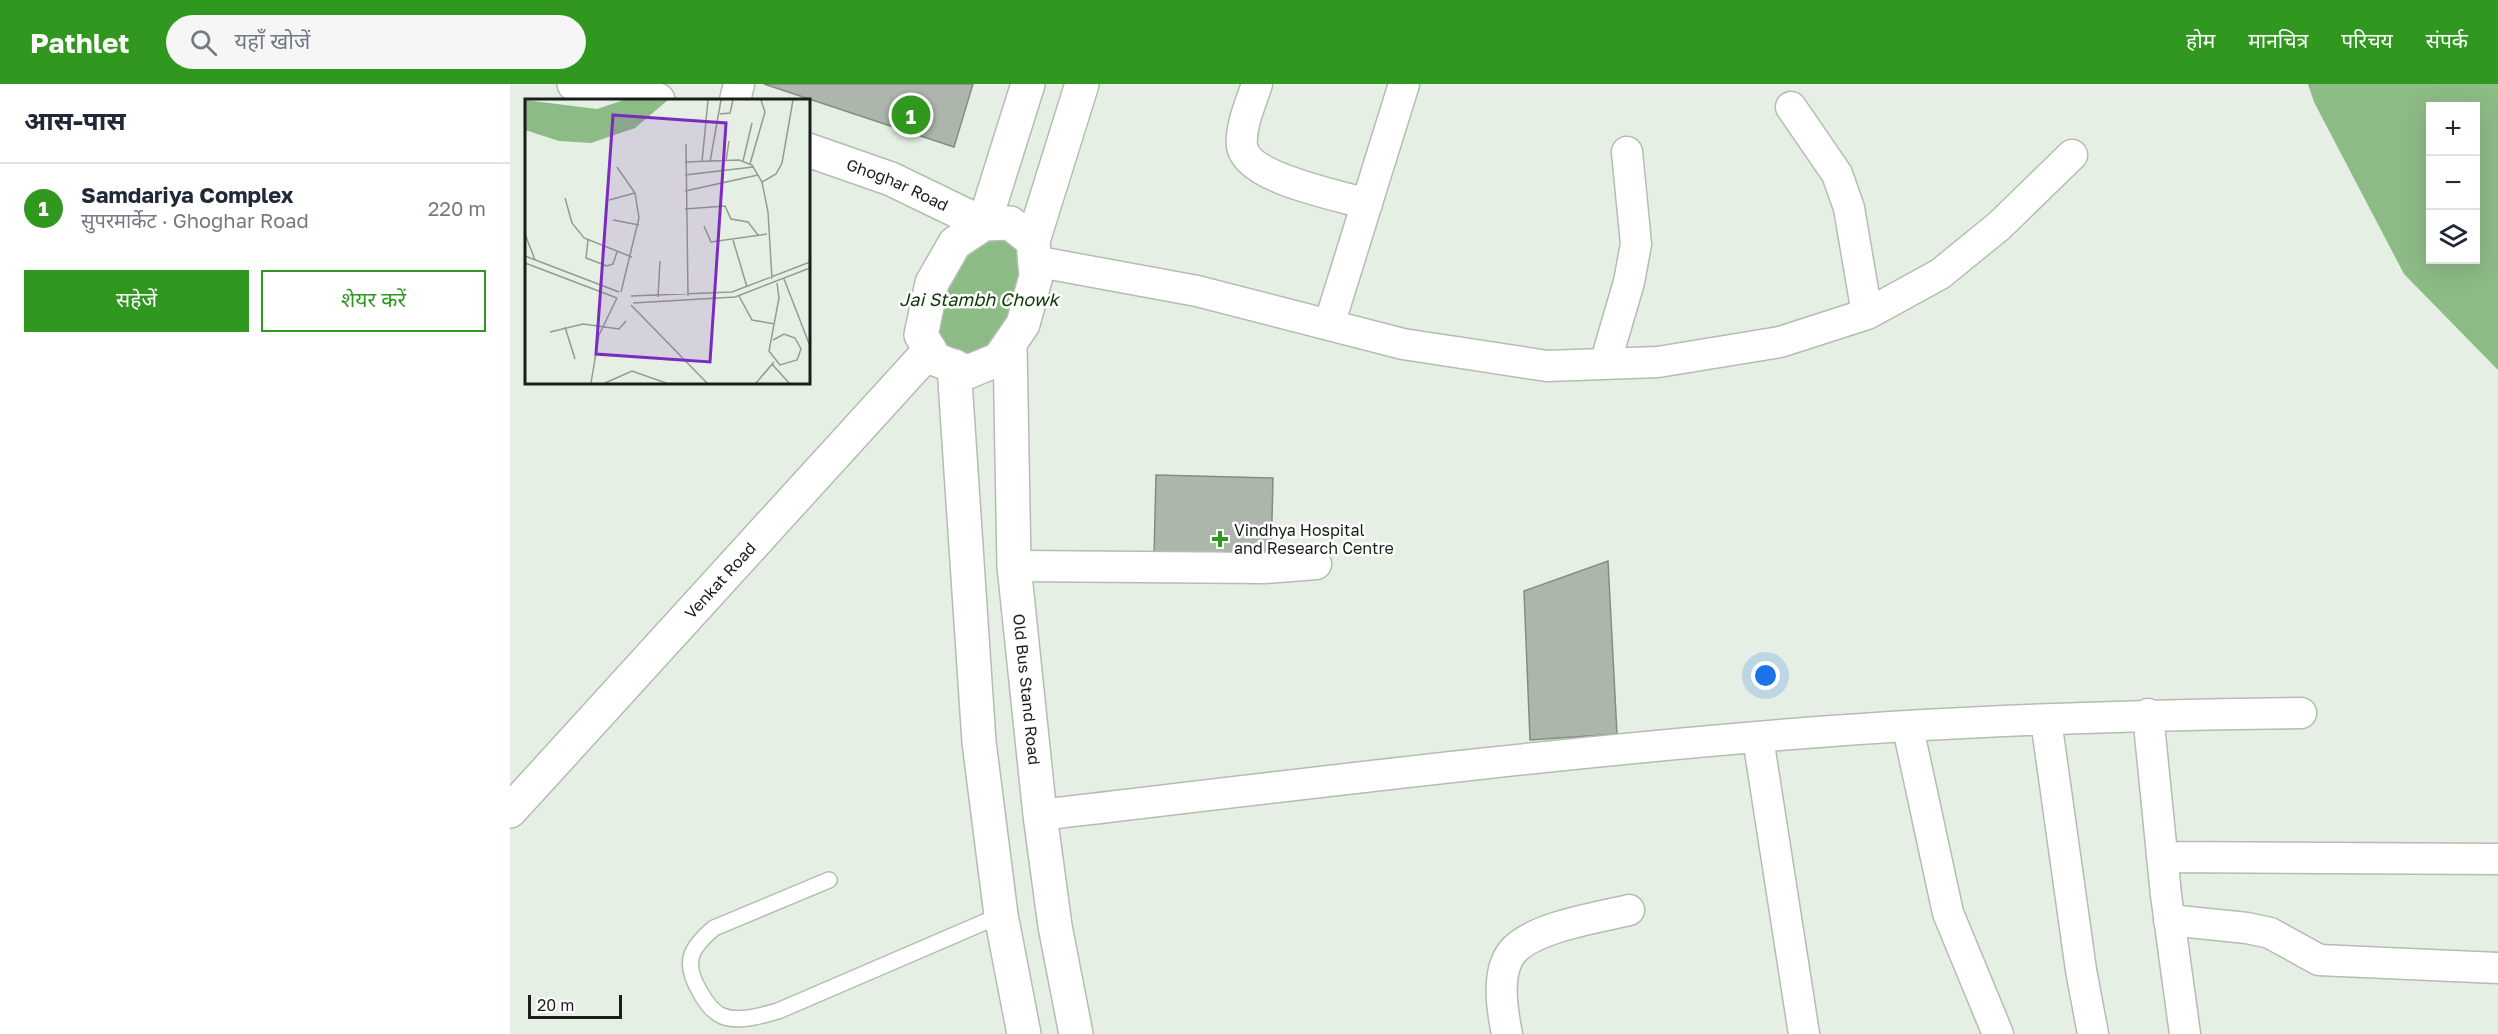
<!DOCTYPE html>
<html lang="hi">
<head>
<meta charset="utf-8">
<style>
  :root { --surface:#fff; --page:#f6f6f7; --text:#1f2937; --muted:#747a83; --line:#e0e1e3; --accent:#30971f }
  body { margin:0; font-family:"Golos Text","Noto Sans Devanagari",sans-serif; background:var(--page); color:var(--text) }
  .controls { position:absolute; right:18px; top:18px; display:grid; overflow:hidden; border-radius:0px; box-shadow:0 6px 24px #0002 }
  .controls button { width:54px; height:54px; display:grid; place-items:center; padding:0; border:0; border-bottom:2px solid var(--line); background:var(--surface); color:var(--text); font:30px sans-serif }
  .scale { position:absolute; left:18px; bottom:15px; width:94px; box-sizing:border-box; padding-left:6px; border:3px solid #1a1e1a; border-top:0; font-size:16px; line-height:21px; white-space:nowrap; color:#1a1e1a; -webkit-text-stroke:4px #fff; paint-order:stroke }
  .you { position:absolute; left:1256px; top:592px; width:21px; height:21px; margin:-15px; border:4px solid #fff; border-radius:50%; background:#1a73e8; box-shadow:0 0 0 9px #1a73e833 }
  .badge { display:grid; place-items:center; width:39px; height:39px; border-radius:50%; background:var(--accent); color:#fff; font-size:20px; font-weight:700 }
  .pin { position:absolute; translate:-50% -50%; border:3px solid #fff; box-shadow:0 2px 6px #0006 }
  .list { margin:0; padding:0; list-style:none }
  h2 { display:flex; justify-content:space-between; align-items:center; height:78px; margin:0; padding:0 24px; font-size:26px }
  h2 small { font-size:20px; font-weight:400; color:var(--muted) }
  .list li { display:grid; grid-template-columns:39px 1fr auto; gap:18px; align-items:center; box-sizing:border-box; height:90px; padding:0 24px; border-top:2px solid var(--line) }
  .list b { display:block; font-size:22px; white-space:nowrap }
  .list p { margin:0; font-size:20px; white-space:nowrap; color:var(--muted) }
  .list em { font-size:20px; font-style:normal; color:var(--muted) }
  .actions { display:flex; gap:12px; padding:18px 24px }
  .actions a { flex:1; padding:14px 0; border:2px solid var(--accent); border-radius:0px; text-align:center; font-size:21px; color:var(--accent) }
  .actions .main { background:var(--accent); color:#fff }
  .icon { flex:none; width:33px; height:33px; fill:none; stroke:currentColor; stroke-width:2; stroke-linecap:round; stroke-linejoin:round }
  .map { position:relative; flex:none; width:1988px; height:950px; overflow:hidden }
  header { display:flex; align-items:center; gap:36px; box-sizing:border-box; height:84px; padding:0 30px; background:var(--accent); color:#fff }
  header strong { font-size:28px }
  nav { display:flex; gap:33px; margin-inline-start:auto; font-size:21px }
  .search { width:420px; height:54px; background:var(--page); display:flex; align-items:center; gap:15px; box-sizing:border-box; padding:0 21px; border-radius:33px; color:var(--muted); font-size:22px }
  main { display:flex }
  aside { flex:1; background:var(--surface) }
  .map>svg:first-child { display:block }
  .water { fill:#8dbb86; fill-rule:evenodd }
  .building { fill:#adb6ab; stroke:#848d83; stroke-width:1.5 }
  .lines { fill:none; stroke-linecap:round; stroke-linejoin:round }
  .lane-casing { stroke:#b4bdb2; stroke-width:18 }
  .street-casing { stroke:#b4bdb2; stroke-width:33 }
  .secondary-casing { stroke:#b4bdb2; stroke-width:36 }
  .primary-casing { stroke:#b4bdb2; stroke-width:36 }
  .lane { stroke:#fff; stroke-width:15 }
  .street { stroke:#fff; stroke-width:30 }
  .secondary { stroke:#fff; stroke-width:33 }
  .primary { stroke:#fff; stroke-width:33 }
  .poi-dot { fill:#30971f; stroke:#fff; stroke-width:2 }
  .labels { text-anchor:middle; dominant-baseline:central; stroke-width:5; stroke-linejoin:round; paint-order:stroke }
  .street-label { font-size:16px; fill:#1a1e1a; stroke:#fff }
  .poi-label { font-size:16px; fill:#1a1e1a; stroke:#fff; text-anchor:start }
  .water-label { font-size:18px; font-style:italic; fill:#0d3b06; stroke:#fff }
  .inset-road { fill:none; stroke:#949b93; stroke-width:1.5 }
  .view { fill:#7b2cbf; fill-opacity:0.15; stroke:#7b2cbf; stroke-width:3 }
  .inset-edge { fill:none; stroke:#1a1e1a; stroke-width:3 }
</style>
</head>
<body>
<header>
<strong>Pathlet</strong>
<div class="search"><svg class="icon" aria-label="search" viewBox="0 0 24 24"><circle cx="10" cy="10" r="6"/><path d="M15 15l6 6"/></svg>यहाँ खोजें</div>
<nav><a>होम</a><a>मानचित्र</a><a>परिचय</a><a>संपर्क</a></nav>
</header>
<main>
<aside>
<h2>आस-पास<small></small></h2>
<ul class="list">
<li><span class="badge">1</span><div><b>Samdariya Complex</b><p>सुपरमार्केट · Ghoghar Road</p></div><em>220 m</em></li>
</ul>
<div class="actions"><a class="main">सहेजें</a><a>शेयर करें</a></div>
</aside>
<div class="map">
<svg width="1988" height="950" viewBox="0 0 1988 950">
  <rect width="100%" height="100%" fill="#e5efe4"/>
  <path class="water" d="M1798,0H1988V286L1894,190L1804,18ZM1920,22H1966V176H1920Z
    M474,140L523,157L489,275H425L422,199Z"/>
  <path class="building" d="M254,0H463L444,63Z
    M646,391L763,394L761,475L644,472Z
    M1098,477L1107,650L1020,656L1014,507Z"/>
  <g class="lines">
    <g class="lane-casing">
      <path id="lane" d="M319,796L204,844C179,865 173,879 190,908C195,917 203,928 212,932C230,939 252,931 268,927L491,831"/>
    </g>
    <g class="street-casing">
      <path id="street" d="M747,0C741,19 730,42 732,62C737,95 829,111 857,120
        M225,16L229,0
        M1281,23L1327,90L1339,124L1357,230
        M524,177L687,207L893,260L1037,282L1148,278L1270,258L1357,230L1430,190L1489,142L1562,71
        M819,241L894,0
        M1095,280L1119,198L1126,160L1117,68
        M504,482L755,484L806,480
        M1638,630L1656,811L1675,950
        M1536,636L1571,886L1583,950
        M1398,644L1438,829L1488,950
        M1248,654L1294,950
        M530,731C785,701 1040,669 1295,649C1460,636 1626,631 1791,629
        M1652,773L1988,775
        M1659,836L1737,844L1760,849L1809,876L1988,884
        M997,950C992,925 985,885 1005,865C1029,842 1087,834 1119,826"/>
    </g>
    <g class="secondary-casing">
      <g id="secondary">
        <path d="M64,0L148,16"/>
        <path id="s1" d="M298,66L381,95L474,140"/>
      </g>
    </g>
    <g class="primary-casing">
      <g id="primary">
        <path d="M500,139L523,157L526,192L513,240L489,275L458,288L425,275L411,251L422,199L445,159L474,140Z"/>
        <path d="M474,140L518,0"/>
        <path d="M523,157L572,0"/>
        <path id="s2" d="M500,260L504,482L530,731L545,842L566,950"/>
        <path d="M444,282L469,658L491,831L514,950"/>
        <path id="s3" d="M0,727L420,266"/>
      </g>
    </g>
    <use href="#lane" class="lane"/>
    <use href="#street" class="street"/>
    <use href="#secondary" class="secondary"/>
    <use href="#primary" class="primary"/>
  </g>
  <path class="poi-dot" d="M707 446h6v6h6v6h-6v6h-6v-6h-6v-6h6z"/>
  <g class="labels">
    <g class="street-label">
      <text stroke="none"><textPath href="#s1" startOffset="96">Ghoghar Road</textPath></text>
      <text stroke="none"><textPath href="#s3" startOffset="312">Venkat Road</textPath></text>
      <text stroke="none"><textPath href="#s2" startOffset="346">Old Bus Stand Road</textPath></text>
    </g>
    <g class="poi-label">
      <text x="724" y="446">Vindhya Hospital<tspan x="724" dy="18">and Research Centre</tspan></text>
    </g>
    <g class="water-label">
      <text x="469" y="215">Jai Stambh Chowk</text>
    </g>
  </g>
  <g transform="translate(15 15)">
    <rect width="285" height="285" fill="#e5efe4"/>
    <path d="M0,1L72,10L99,1H143L110,29L66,44L34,42L0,31Z" fill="#8dbb86"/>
    <path class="inset-road" d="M195,15L205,14L208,1M161,45L163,197M201,62L204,42M218,62L227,24M160,63L214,61L227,66L237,83L243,113L247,180M177,63L183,1M185,63L196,1M225,65L240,13L236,1M92,68L110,94L114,119L96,193M160,76L228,68M237,83L251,75L257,64L268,1M160,92L233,76M40,99L47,124L59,139L107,158M84,101L110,94M160,110L200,107L206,120L223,123L233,136M88,121L114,126M179,127L186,143L242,135M0,135L10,161M63,141L61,159L82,167L88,165L92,153M208,141L222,188M0,157L94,193M0,164L92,199M259,180L285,247M106,197L207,193L285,163M214,197L227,221L250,225M133,198L135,162M108,204L210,198L285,169M106,206L182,284M40,228L50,260M25,233L58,225L94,230L101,222M248,241L259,235L270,239L276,250L272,261L255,266L244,252L254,199L252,184M247,265L264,284M66,284L74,236L92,199M80,284L107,272L141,284M231,284L249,263"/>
    <path class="view" d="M88,16L201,24L185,263L71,255Z"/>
    <rect width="285" height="285" class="inset-edge"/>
  </g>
</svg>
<div class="controls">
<button>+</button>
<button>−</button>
<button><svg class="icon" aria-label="layers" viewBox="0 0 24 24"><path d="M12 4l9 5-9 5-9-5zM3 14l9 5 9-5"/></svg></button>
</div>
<div class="scale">20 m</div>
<div class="you"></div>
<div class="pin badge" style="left:401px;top:31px">1</div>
</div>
</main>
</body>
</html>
